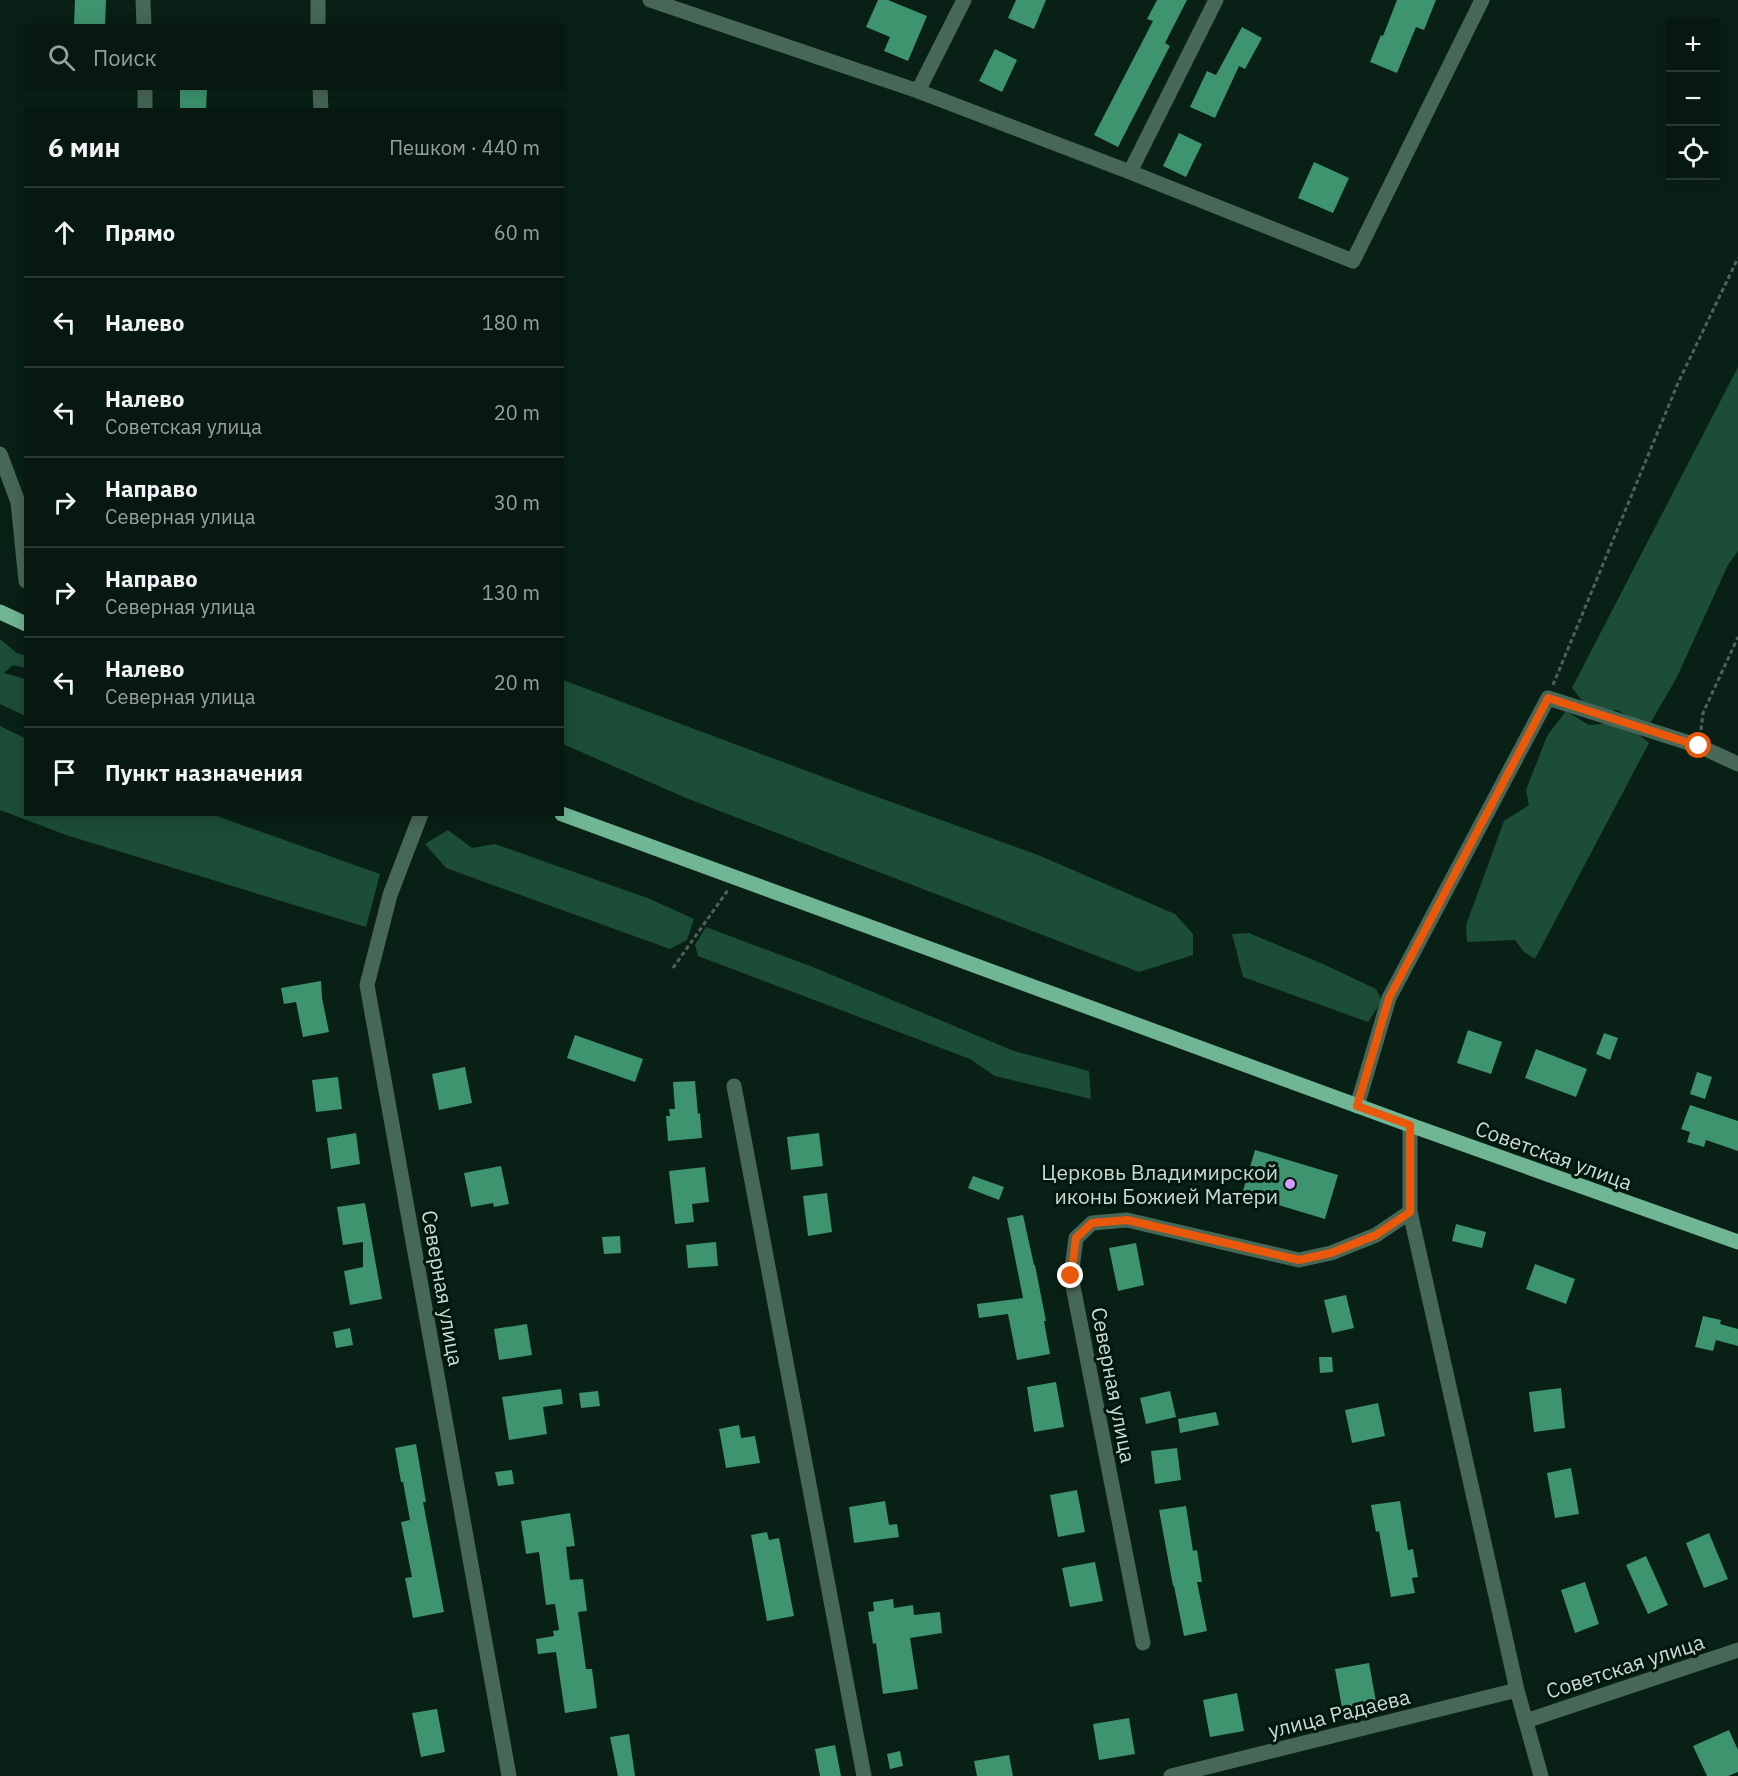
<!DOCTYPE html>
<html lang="ru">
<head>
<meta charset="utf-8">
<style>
  :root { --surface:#071810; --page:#102119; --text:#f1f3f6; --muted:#98a09f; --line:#283730 }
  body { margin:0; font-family:"IBM Plex Sans",sans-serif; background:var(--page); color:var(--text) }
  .controls { position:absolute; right:18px; top:18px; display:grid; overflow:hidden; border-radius:0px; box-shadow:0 3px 15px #0003 }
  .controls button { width:54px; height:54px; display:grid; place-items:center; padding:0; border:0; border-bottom:2px solid var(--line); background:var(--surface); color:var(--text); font:30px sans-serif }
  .stop { position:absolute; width:18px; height:18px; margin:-14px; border:4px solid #ea580c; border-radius:50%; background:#fff }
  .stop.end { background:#ea580c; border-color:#fff; box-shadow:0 2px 6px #0008 }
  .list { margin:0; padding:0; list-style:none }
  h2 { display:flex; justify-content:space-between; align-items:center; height:78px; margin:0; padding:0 24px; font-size:26px }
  h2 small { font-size:20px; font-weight:400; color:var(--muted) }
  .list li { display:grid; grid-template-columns:39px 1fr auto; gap:18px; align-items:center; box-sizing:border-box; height:90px; padding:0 24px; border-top:2px solid var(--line) }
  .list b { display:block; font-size:22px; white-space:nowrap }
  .list p { margin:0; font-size:20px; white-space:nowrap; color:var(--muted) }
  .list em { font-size:20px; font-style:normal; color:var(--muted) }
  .icon { flex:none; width:33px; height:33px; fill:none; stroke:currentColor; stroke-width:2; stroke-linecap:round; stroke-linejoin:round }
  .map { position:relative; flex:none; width:1738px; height:1776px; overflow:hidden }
  .search { position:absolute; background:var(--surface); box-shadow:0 3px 15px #0003; left:24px; top:24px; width:540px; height:66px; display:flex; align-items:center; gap:15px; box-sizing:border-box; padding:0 21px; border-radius:0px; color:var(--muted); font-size:22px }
  .panel { position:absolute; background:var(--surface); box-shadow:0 3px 15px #0003; left:24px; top:108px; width:540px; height:708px; border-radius:0px }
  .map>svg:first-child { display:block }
  .green { fill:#1c4d37 }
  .building { fill:#3d946e }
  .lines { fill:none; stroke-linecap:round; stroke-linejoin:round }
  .path { stroke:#4f6259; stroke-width:3; stroke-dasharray:4.5 3; stroke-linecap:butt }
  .minor { stroke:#476757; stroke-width:15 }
  .major { stroke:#70b694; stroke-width:15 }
  .route { stroke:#ea580c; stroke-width:8 }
  .poi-dot { fill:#d69bfa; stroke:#02170d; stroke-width:2 }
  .labels { text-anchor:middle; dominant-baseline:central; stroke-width:6; stroke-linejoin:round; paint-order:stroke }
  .street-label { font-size:21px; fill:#ccdad3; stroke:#02170d }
  .poi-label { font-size:21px; fill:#ccdad3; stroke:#02170d; text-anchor:end }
</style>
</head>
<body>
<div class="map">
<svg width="1738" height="1776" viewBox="0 0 1738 1776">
  <rect width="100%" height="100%" fill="#092016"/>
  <path class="green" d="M1738,367V551L1728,565L1676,679L1648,727L1617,710L1592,713L1572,688Z
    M0,639L17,653L25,655V668L13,665L4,673L25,679V716L0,704Z
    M563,680L858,790L1038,855L1175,914L1193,934V955L1139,972L686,798L563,744Z
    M1566,711L1589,725L1623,722L1649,743L1535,959L1524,952L1515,940L1467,942L1466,925L1504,821L1529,805L1526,790L1547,736Z
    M0,726L25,738L26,814L214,815L380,874L366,927L66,835L0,810Z
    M448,830L472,848L495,844L650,899L694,919L687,940L670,949L446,868L425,844Z
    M706,927L813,967L1014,1051L1089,1071L1091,1099L995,1076L970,1059L698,956L695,945Z
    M1249,933L1323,964L1376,989L1382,1001L1368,1022L1243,977L1232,934Z"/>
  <path class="building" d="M75,0H106L105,26H74Z
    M878,0H888L927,16L908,61L884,51L890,37L866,27Z
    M1016,0H1046L1034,29L1008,18Z
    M1157,0H1187L1165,43L1170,46L1118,147L1094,135L1153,21L1147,19Z
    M1397,0H1436L1424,30L1416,27L1397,73L1370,62L1381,35L1383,36Z
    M1242,27L1262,38L1245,69L1239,66L1215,118L1190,107L1207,71L1216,75Z
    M995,49L1017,60L1002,92L979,81Z
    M180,88H207L206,110H180Z
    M1179,133L1202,144L1186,177L1163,166Z
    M1314,162L1349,178L1333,213L1298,198Z
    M321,981L322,998L329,1032L303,1037L296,1002L284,1004L281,988Z
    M1468,1030L1502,1042L1491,1074L1457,1063Z
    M1604,1033L1618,1038L1610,1060L1596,1054Z
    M575,1035L643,1059L635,1082L567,1058Z
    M1536,1049L1587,1069L1576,1097L1525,1078Z
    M465,1067L472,1103L439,1110L432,1074Z
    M1697,1072L1712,1077L1705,1099L1690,1094Z
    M338,1077L342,1109L316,1112L312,1080Z
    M695,1081L698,1114L700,1113L702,1138L668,1141L666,1116H670L669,1109H675L673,1082Z
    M1690,1105L1738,1121V1151L1706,1140L1704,1147L1687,1142L1690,1132L1681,1129Z
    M356,1133L360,1164L331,1169L327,1138Z
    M819,1133L823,1166L791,1170L787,1137Z
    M1255,1150L1338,1175L1325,1219L1242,1194Z
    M501,1166L509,1204L494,1207L493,1203L471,1207L464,1173Z
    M705,1167L709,1202L692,1204L694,1222L675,1224L669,1171Z
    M973,1176L1004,1187L999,1200L968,1188Z
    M827,1193L832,1232L808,1236L803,1196Z
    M365,1203L382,1299L350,1305L344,1271L363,1267V1242L343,1245L337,1207Z
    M1023,1215L1034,1265H1035L1046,1321H1044L1050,1354L1017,1360L1008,1314L979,1318L977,1304L1023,1298L1007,1218Z
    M1456,1224L1486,1232L1482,1248L1452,1241Z
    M620,1236L621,1253L604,1254L602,1237Z
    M716,1242L718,1266L688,1268L686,1245Z
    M1136,1243L1144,1285L1118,1291L1109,1248Z
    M1535,1264L1575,1279L1566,1304L1526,1289Z
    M1346,1295L1354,1328L1332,1333L1324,1300Z
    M1703,1316L1721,1320L1720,1324L1738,1329V1346L1716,1340L1713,1351L1695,1347Z
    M527,1324L532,1355L499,1360L494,1329Z
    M350,1328L353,1345L336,1348L333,1332Z
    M1319,1357H1332L1333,1372L1320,1373Z
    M1056,1382L1064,1427L1034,1432L1027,1387Z
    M1561,1388L1565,1428L1534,1432L1529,1392Z
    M561,1389L563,1404L543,1407L547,1434L509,1440L502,1397Z
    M598,1391L600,1406L581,1408L579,1393Z
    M1170,1391L1176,1417L1146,1424L1140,1398Z
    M1378,1403L1385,1436L1352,1443L1345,1410Z
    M1216,1412L1219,1425L1180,1433L1178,1419Z
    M739,1425L741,1438L755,1436L760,1463L726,1468L719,1429Z
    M416,1444L426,1502H423L444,1612L413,1618L405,1578L412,1577L401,1522L410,1520L403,1482H401L395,1448Z
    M1177,1448L1181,1480L1155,1484L1151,1451Z
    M1571,1468L1579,1514L1555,1518L1547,1473Z
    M512,1470L514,1484L498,1486L495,1472Z
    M1077,1490L1085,1532L1058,1537L1050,1495Z
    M885,1501L889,1525L897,1524L899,1537L854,1543L849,1507Z
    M1400,1501L1408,1550L1413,1549L1418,1577L1412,1578L1415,1593L1391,1597L1379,1531L1376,1532L1371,1505Z
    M1186,1506L1193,1551L1197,1550L1202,1582H1197L1207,1631L1184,1636L1174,1586H1173L1159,1510Z
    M570,1513L575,1546L566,1547L570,1580L583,1579L587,1611L578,1612L586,1669H592L597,1708L565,1713L556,1652L538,1654L536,1639L554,1636L553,1631L559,1630L555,1604L546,1605L539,1552L526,1554L521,1521Z
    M767,1532L769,1540L779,1538L794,1616L767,1621L751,1535Z
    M1709,1533L1728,1579L1704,1588L1686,1543Z
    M1646,1556L1668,1605L1648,1614L1626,1565Z
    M1095,1562L1103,1601L1070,1607L1062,1568Z
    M1585,1582L1599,1624L1575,1633L1561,1590Z
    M893,1599L894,1608L913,1605L914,1615L940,1612L942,1633L910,1638L918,1689L883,1694L876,1643L873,1644L868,1612L874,1611L873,1602Z
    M1369,1663L1376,1702L1342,1708L1335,1669Z
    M1237,1693L1244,1731L1210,1737L1203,1700Z
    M437,1709L445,1752L421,1757L412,1713Z
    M1129,1718L1135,1754L1099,1760L1093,1724Z
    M1729,1730L1738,1750V1772L1728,1776H1707L1693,1746Z
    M629,1734L635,1776H618L610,1737Z
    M835,1745L841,1776H820L815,1749Z
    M900,1751L903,1766L890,1769L887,1754Z
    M1009,1755L1013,1776H977L974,1761Z"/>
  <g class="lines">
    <path class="path" d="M1553,685L1678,383L1738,258
      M1701,730L1703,713L1738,637
      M673,968L728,890"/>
    <path class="minor" d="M143,0L144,26
      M318,0V26
      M650,0L918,91L1130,172L1353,261L1482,0
      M145,88V110
      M320,88L321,110
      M918,91L964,0
      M1130,172L1216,0
      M0,454L18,502L26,581
      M421,814L390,895L367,985L509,1776
      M734,1086L864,1776
      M1357,1106L1389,998L1548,698L1699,746L1738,764
      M1410,1125V1212L1517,1690L1541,1776
      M1143,1643L1071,1276L1076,1238L1092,1223L1127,1220L1299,1260L1331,1253L1376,1235L1410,1212
      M1526,1721L1738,1650
      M1171,1776L1517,1690"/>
    <path class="major" d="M0,612L26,624
      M562,814L1410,1125L1738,1242"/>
  </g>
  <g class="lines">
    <path class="route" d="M1071,1276L1076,1238L1092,1223L1127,1220L1299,1260L1331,1253L1376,1235L1410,1212V1125L1357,1106L1389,998L1548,698L1699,746"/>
  </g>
  <circle class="poi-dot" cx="1290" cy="1184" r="6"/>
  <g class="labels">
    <g class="street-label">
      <text transform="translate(1554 1155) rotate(20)">Советская улица</text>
      <text transform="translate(443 1288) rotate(80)">Северная улица</text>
      <text transform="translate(1114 1385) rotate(79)">Северная улица</text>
      <text transform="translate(1625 1666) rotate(-18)">Советская улица</text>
      <text transform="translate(1339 1713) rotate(-14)">улица Радаева</text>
    </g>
    <g class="poi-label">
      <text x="1278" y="1172">Церковь Владимирской<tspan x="1278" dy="24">иконы Божией Матери</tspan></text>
    </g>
  </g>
</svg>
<div class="controls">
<button>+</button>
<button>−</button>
<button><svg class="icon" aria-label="locate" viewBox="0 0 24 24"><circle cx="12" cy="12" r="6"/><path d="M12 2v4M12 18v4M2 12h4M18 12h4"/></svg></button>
</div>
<div class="stop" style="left:1699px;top:746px"></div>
<div class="stop end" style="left:1071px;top:1276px"></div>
<div class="search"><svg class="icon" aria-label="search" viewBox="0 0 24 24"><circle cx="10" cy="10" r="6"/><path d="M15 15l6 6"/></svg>Поиск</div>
<section class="panel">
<h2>6 мин<small>Пешком · 440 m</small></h2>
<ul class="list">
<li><svg class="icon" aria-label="ahead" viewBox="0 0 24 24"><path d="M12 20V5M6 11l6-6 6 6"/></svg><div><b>Прямо</b></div><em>60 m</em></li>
<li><svg class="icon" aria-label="left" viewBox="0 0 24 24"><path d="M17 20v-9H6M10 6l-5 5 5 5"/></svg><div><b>Налево</b></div><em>180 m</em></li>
<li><svg class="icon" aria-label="left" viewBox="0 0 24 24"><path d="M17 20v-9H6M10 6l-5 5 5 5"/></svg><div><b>Налево</b><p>Советская улица</p></div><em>20 m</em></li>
<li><svg class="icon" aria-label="right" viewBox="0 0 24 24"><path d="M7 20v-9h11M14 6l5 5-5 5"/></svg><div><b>Направо</b><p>Северная улица</p></div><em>30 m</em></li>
<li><svg class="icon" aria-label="right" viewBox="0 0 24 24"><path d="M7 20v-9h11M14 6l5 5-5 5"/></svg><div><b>Направо</b><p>Северная улица</p></div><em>130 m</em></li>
<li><svg class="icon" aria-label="left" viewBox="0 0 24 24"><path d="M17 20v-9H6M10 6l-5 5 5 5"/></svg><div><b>Налево</b><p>Северная улица</p></div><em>20 m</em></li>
<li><svg class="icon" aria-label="arrive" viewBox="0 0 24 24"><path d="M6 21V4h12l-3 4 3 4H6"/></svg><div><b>Пункт назначения</b></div></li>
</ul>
</section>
</div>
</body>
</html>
